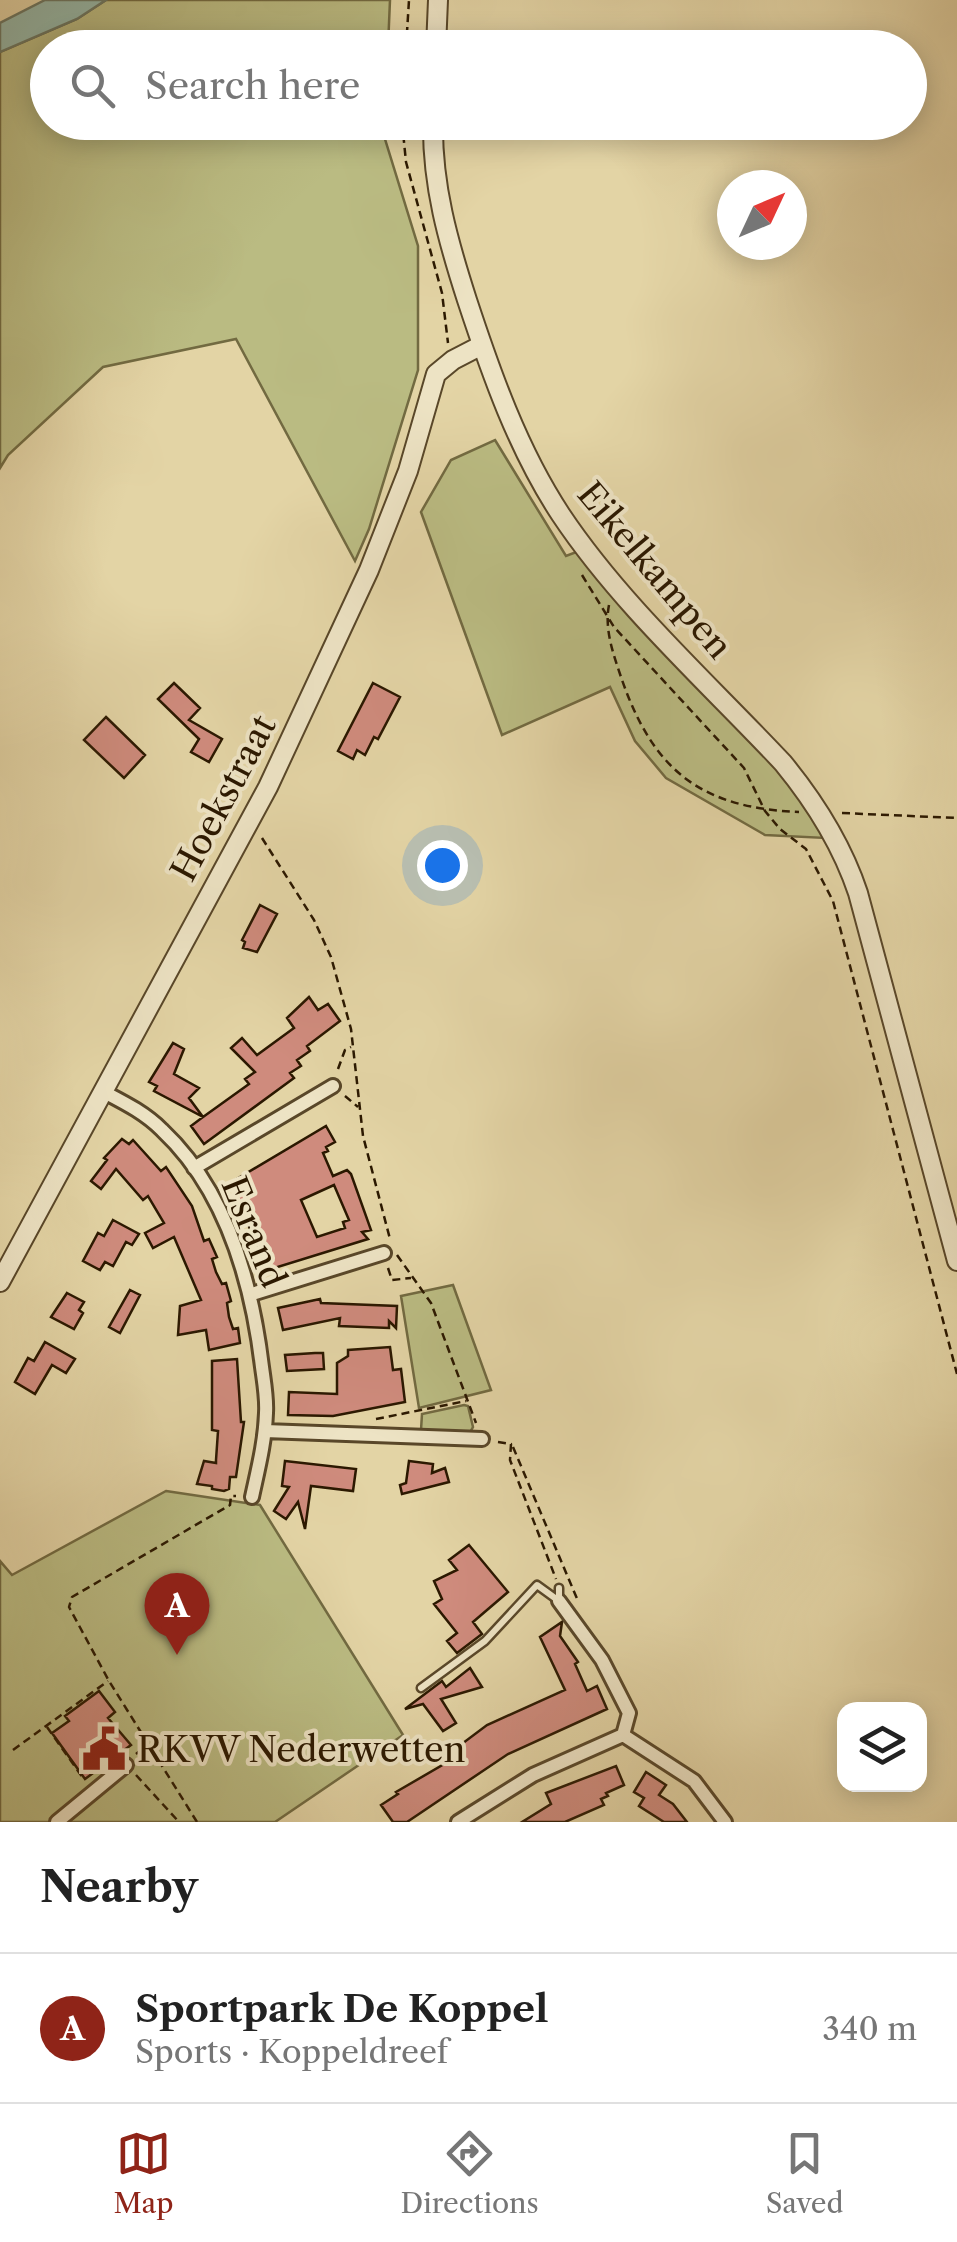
<!DOCTYPE html>
<html lang="en">
<head>
<meta charset="utf-8">
<style>
  :root { --surface:#fff; --page:#f2f2f2; --text:#222; --muted:#767676; --line:#e0e0e0; --accent:#8f2418 }
  body { margin:0; font-family:"Libre Caslon Text",serif; background:var(--page); color:var(--text) }
  .controls { position:absolute; right:30px; bottom:30px; display:grid; overflow:hidden; border-radius:20px; box-shadow:0 5px 25px #0003 }
  .controls button { width:90px; height:90px; display:grid; place-items:center; padding:0; border:0; border-bottom:2px solid var(--line); background:var(--surface); color:var(--text); font:50px sans-serif }
  .compass { position:absolute; left:717px; top:170px; width:90px; height:90px; border-radius:50%; background:var(--surface); box-shadow:0 5px 25px #0003; rotate:46deg }
  .you { position:absolute; left:442px; top:865px; width:35px; height:35px; margin:-25px; border:8px solid #fff; border-radius:50%; background:#1a73e8; box-shadow:0 0 0 15px #1a73e833 }
  .badge { display:grid; place-items:center; width:65px; height:65px; border-radius:50%; background:var(--accent); color:#fff; font-size:32px; font-weight:700 }
  .pin { position:absolute; translate:-50% -82px; filter:drop-shadow(0 2px 5px #0008) }
  .pin::after { content:''; position:absolute; top:52px; width:35px; height:30px; background:inherit; clip-path:polygon(0 0,100% 0,50% 100%) }
  .list { margin:0; padding:0; list-style:none }
  h2 { display:flex; justify-content:space-between; align-items:center; height:130px; margin:0; padding:0 40px; font-size:42px }
  h2 small { font-size:32px; font-weight:400; color:var(--muted) }
  .list li { display:grid; grid-template-columns:65px 1fr auto; gap:30px; align-items:center; box-sizing:border-box; height:150px; padding:0 40px; border-top:2px solid var(--line) }
  .list b { display:block; font-size:38px; white-space:nowrap }
  .list p { margin:0; font-size:32px; white-space:nowrap; color:var(--muted) }
  .list em { font-size:32px; font-style:normal; color:var(--muted) }
  .icon { flex:none; width:55px; height:55px; fill:none; stroke:currentColor; stroke-width:2; stroke-linecap:round; stroke-linejoin:round }
  .map { position:relative; flex:none; width:957px; height:1822px; overflow:hidden }
  .search { position:absolute; background:var(--surface); box-shadow:0 5px 25px #0003; left:30px; right:30px; top:30px; height:110px; display:flex; align-items:center; gap:25px; box-sizing:border-box; padding:0 35px; border-radius:55px; color:var(--muted); font-size:38px }
  .sheet { height:280px; background:var(--surface) }
  nav { display:flex; justify-content:space-around; align-items:center; box-sizing:border-box; height:140px; border-top:2px solid var(--line); background:var(--surface); font-size:28px; color:var(--muted) }
  nav a { display:grid; justify-items:center; gap:5px }
  nav .on { color:var(--accent) }
  .map>svg:first-child { display:block }
  .green { fill:#babb82; stroke:#726a41; stroke-width:2.5 }
  .water { fill:#95b8a9; stroke:#6b7865; stroke-width:2.5 }
  .building { fill:#cf8b7d; stroke:#2b1800; stroke-width:2.5; fill-rule:evenodd }
  .lines { fill:none; stroke-linecap:round; stroke-linejoin:round }
  .service-casing { stroke:#594729; stroke-width:11 }
  .minor-casing { stroke:#594729; stroke-width:18 }
  .tertiary-casing { stroke:#594729; stroke-width:22 }
  .path { stroke:#2b1800; stroke-width:2.5; stroke-dasharray:8 5; stroke-linecap:butt }
  .service { stroke:#ede3c4; stroke-width:6 }
  .minor { stroke:#ede3c4; stroke-width:12 }
  .tertiary { stroke:#ede3c4; stroke-width:18 }
  .labels { text-anchor:middle; dominant-baseline:central; stroke-width:8; stroke-linejoin:round; paint-order:stroke }
  .street-label { font-size:35px; fill:#2b1800; stroke:#ede3c4 }
  .poi-label { font-size:35px; fill:#2b1800; stroke:#ede3c4; text-anchor:start }
</style>
</head>
<body>
<div class="map">
<svg width="957" height="1822" viewBox="0 0 957 1822">
  <rect width="100%" height="100%" fill="#e3d4a5"/>
  <filter id="stains"><feTurbulence type="fractalNoise" baseFrequency=".002" numOctaves="4"/><feColorMatrix values="0 0 0 0 .2 0 0 0 0 .09 0 0 0 0 .02 0 0 0 .5 -.17"/></filter>
  <radialGradient id="worn" r=".72"><stop offset=".6" stop-color="#630" stop-opacity="0"/><stop offset="1" stop-color="#630" stop-opacity=".3"/></radialGradient>
  <path class="green" d="M106,0H390L388,47L48,48V122L386,123L385,139L418,246V370L369,529L355,561L236,339L103,367L8,455L0,468V52L77,19Z
    M495,440L566,556L579,551L786,779L825,838L765,835L666,778L635,741L610,687L502,735L421,512L451,460Z
    M453,1285L491,1390L419,1408L401,1296Z
    M464,1405L468,1406L473,1427L469,1434L421,1430L422,1414Z
    M166,1491L260,1505L403,1735L275,1822H0V1561L12,1575Z"/>
  <path class="water" d="M45,0H106L77,19L0,52V23Z"/>
  <path class="building" d="M174,683L200,708L189,720L222,739L209,762L191,752L199,739L158,699Z
    M373,683L400,697L378,739L374,737L365,755L357,750L353,759L338,751Z
    M106,717L145,755L124,778L84,740Z
    M260,905L277,914L257,952L243,948L245,942L242,940Z
    M309,997L318,1010L328,1004L340,1021L307,1046L310,1051L297,1060L301,1066L290,1073L294,1078L204,1144L191,1126L203,1117L154,1091L157,1086L149,1082L173,1043L184,1049L174,1074L199,1088L189,1098L203,1117L249,1084L245,1079L255,1072L231,1048L242,1038L257,1055L294,1028L287,1018Z
    M326,1126L335,1142L326,1147L328,1151L323,1153L333,1176L347,1170L351,1174L371,1230L362,1232L368,1239L268,1270L230,1183ZM334,1185L349,1220L343,1222L345,1228L317,1237L301,1200Z
    M122,1139L129,1144L133,1140L161,1171L166,1167L192,1206L204,1241L209,1239L217,1257L212,1259L216,1272L222,1284L226,1283L231,1301L227,1303L229,1317L233,1329L238,1328L240,1343L209,1350L206,1330L178,1335L180,1306L201,1300L174,1237L153,1248L145,1233L164,1223L148,1196L143,1200L116,1169L101,1189L91,1181L107,1160L104,1158Z
    M113,1220L139,1234L132,1245L126,1242L113,1266L105,1262L100,1270L83,1261L98,1233L104,1236Z
    M130,1290L140,1295L120,1333L109,1327Z
    M67,1293L84,1302L79,1310L83,1313L74,1329L51,1317Z
    M320,1299L321,1303L397,1306L396,1328L389,1321V1328L339,1326L340,1318L283,1330L278,1308Z
    M45,1342L75,1359L66,1373L52,1365L35,1394L15,1382L28,1358L34,1361Z
    M390,1347L393,1370L401,1369L405,1402L333,1416L288,1415L289,1392L337,1394V1363L348,1356V1350Z
    M315,1353H323L324,1369L287,1371L285,1355Z
    M237,1359L241,1422H244L236,1477H230L229,1489L224,1491L212,1489V1486L197,1484L204,1461L216,1463V1460L218,1431L212,1430V1361Z
    M285,1461L356,1469L353,1491L311,1486L305,1529L298,1502L286,1519L274,1511L289,1487L282,1486Z
    M409,1461L433,1464L432,1473L445,1468L449,1482L402,1494L400,1485L406,1483Z
    M469,1545L508,1592L473,1622L482,1634L457,1653L447,1641L457,1633L434,1604L442,1599L434,1581L457,1570L449,1560Z
    M562,1622L560,1636L578,1662L575,1664L587,1691L597,1686L607,1709L508,1754L407,1822H393L381,1805L398,1794L396,1792L463,1753L459,1746L487,1725L565,1690L540,1637Z
    M470,1668L482,1687L441,1699L456,1723L443,1731L423,1704L405,1709L442,1681L446,1687Z
    M99,1691L115,1712L108,1718L131,1745L85,1779L52,1733L69,1721L65,1716Z
    M616,1766L624,1785L606,1793L608,1796L601,1799L604,1805L565,1822H522L551,1804L546,1793Z
    M646,1772L666,1785L659,1795L673,1804L687,1822H664L639,1806L644,1798L634,1792Z"/>
  <g class="lines">
    <g class="service-casing">
      <path id="service" d="M421,1688L485,1641L537,1585L559,1601V1588"/>
    </g>
    <g class="minor-casing">
      <path id="minor" d="M104,1092C125,1103 145,1113 162,1130C226,1190 252,1283 262,1367C264,1382 267,1398 266,1413C265,1442 258,1469 252,1497
        M194,1168L333,1086
        M252,1294L384,1253
        M265,1431L482,1439
        M559,1601L602,1660L629,1713L623,1735L694,1781L725,1822
        M57,1822L126,1765
        M458,1822L533,1775L623,1735"/>
    </g>
    <g class="tertiary-casing">
      <path id="tertiary" d="M436,48L438,0
        M433,122C432,185 448,241 467,300C491,373 518,450 561,515C621,605 709,684 783,763C815,802 842,845 858,893L957,1261
        M0,1282L268,787L369,570L408,471L436,374L453,360L482,345"/>
    </g>
    <path class="path" d="M406,48L409,0
      M402,122L406,162L442,293L448,343
      M582,575L614,627L744,768L765,811L780,829L806,849L833,901L957,1374
      M609,605C604,630 614,656 622,680C654,771 701,808 799,812
      M842,813L957,818
      M262,838L314,920L331,957L351,1029L363,1136L390,1239
      M338,1069L345,1050L351,1047
      M345,1096L358,1107
      M397,1255L431,1303L476,1423
      M388,1268L392,1280L411,1278
      M376,1419L466,1401
      M498,1442L511,1444L510,1460L556,1579
      M513,1447L578,1601
      M47,1727L83,1778
      M13,1750L108,1681
      M136,1754L148,1744
      M136,1775L179,1822
      M197,1822L109,1681L69,1607L72,1597L230,1505L231,1496H236"/>
    <use href="#service" class="service"/>
    <use href="#minor" class="minor"/>
    <use href="#tertiary" class="tertiary"/>
  </g>
  <defs>
    <g id="civic-bare" transform="scale(3.45)"><path d="M-.6-6.5H3V-4.5H.6V-3L4-1V1h2V6H-6V1h2V-1L-.6-3ZM-1.2 2.5V6h2.4V2.5Z" fill="#8f2418" stroke="#ede3c4" stroke-width="2.5" paint-order="stroke"/></g>
  </defs>
  <g fill-rule="evenodd">
    <use href="#civic-bare" x="104" y="1749"/>
  </g>
  <g class="labels">
    <g class="street-label">
      <text transform="translate(655 570) rotate(50)">Eikelkampen</text>
      <text transform="translate(223 798) rotate(-62)">Hoekstraat</text>
      <text transform="translate(254 1232) rotate(68)">Esrand</text>
    </g>
    <g class="poi-label">
      <text x="137" y="1749">RKVV Nederwetten</text>
    </g>
  </g>
  <rect width="100%" height="100%" filter="url(#stains)"/>
  <rect width="100%" height="100%" fill="url(#worn)"/>
</svg>
<div class="controls">
<button><svg class="icon" aria-label="layers" viewBox="0 0 24 24"><path d="M12 4l9 5-9 5-9-5zM3 14l9 5 9-5"/></svg></button>
</div>
<svg class="compass" viewBox="-18 -18 36 36"><path d="M0-13l5 13h-10z" fill="#e53935"/><path d="M0 13l5-13h-10z" fill="#767676"/></svg>
<div class="you"></div>
<div class="pin badge" style="left:177px;top:1655px">A</div>
<div class="search"><svg class="icon" aria-label="search" viewBox="0 0 24 24"><circle cx="10" cy="10" r="6"/><path d="M15 15l6 6"/></svg>Search here</div>
</div>
<section class="sheet">
<h2>Nearby<small></small></h2>
<ul class="list">
<li><span class="badge">A</span><div><b>Sportpark De Koppel</b><p>Sports · Koppeldreef</p></div><em>340 m</em></li>
</ul>
</section>
<nav>
<a class="on"><svg class="icon" aria-label="map" viewBox="0 0 24 24"><path d="M3 6l6-2 6 2 6-2v14l-6 2-6-2-6 2zM9 4v14M15 6v14"/></svg>Map</a>
<a><svg class="icon" aria-label="directions" viewBox="0 0 24 24"><path d="M12 3l9 9-9 9-9-9zM9 14v-3h6M13 9l2 2-2 2"/></svg>Directions</a>
<a><svg class="icon" aria-label="saved" viewBox="0 0 24 24"><path d="M7 4h10v16l-5-4-5 4z"/></svg>Saved</a>
</nav>
</body>
</html>
